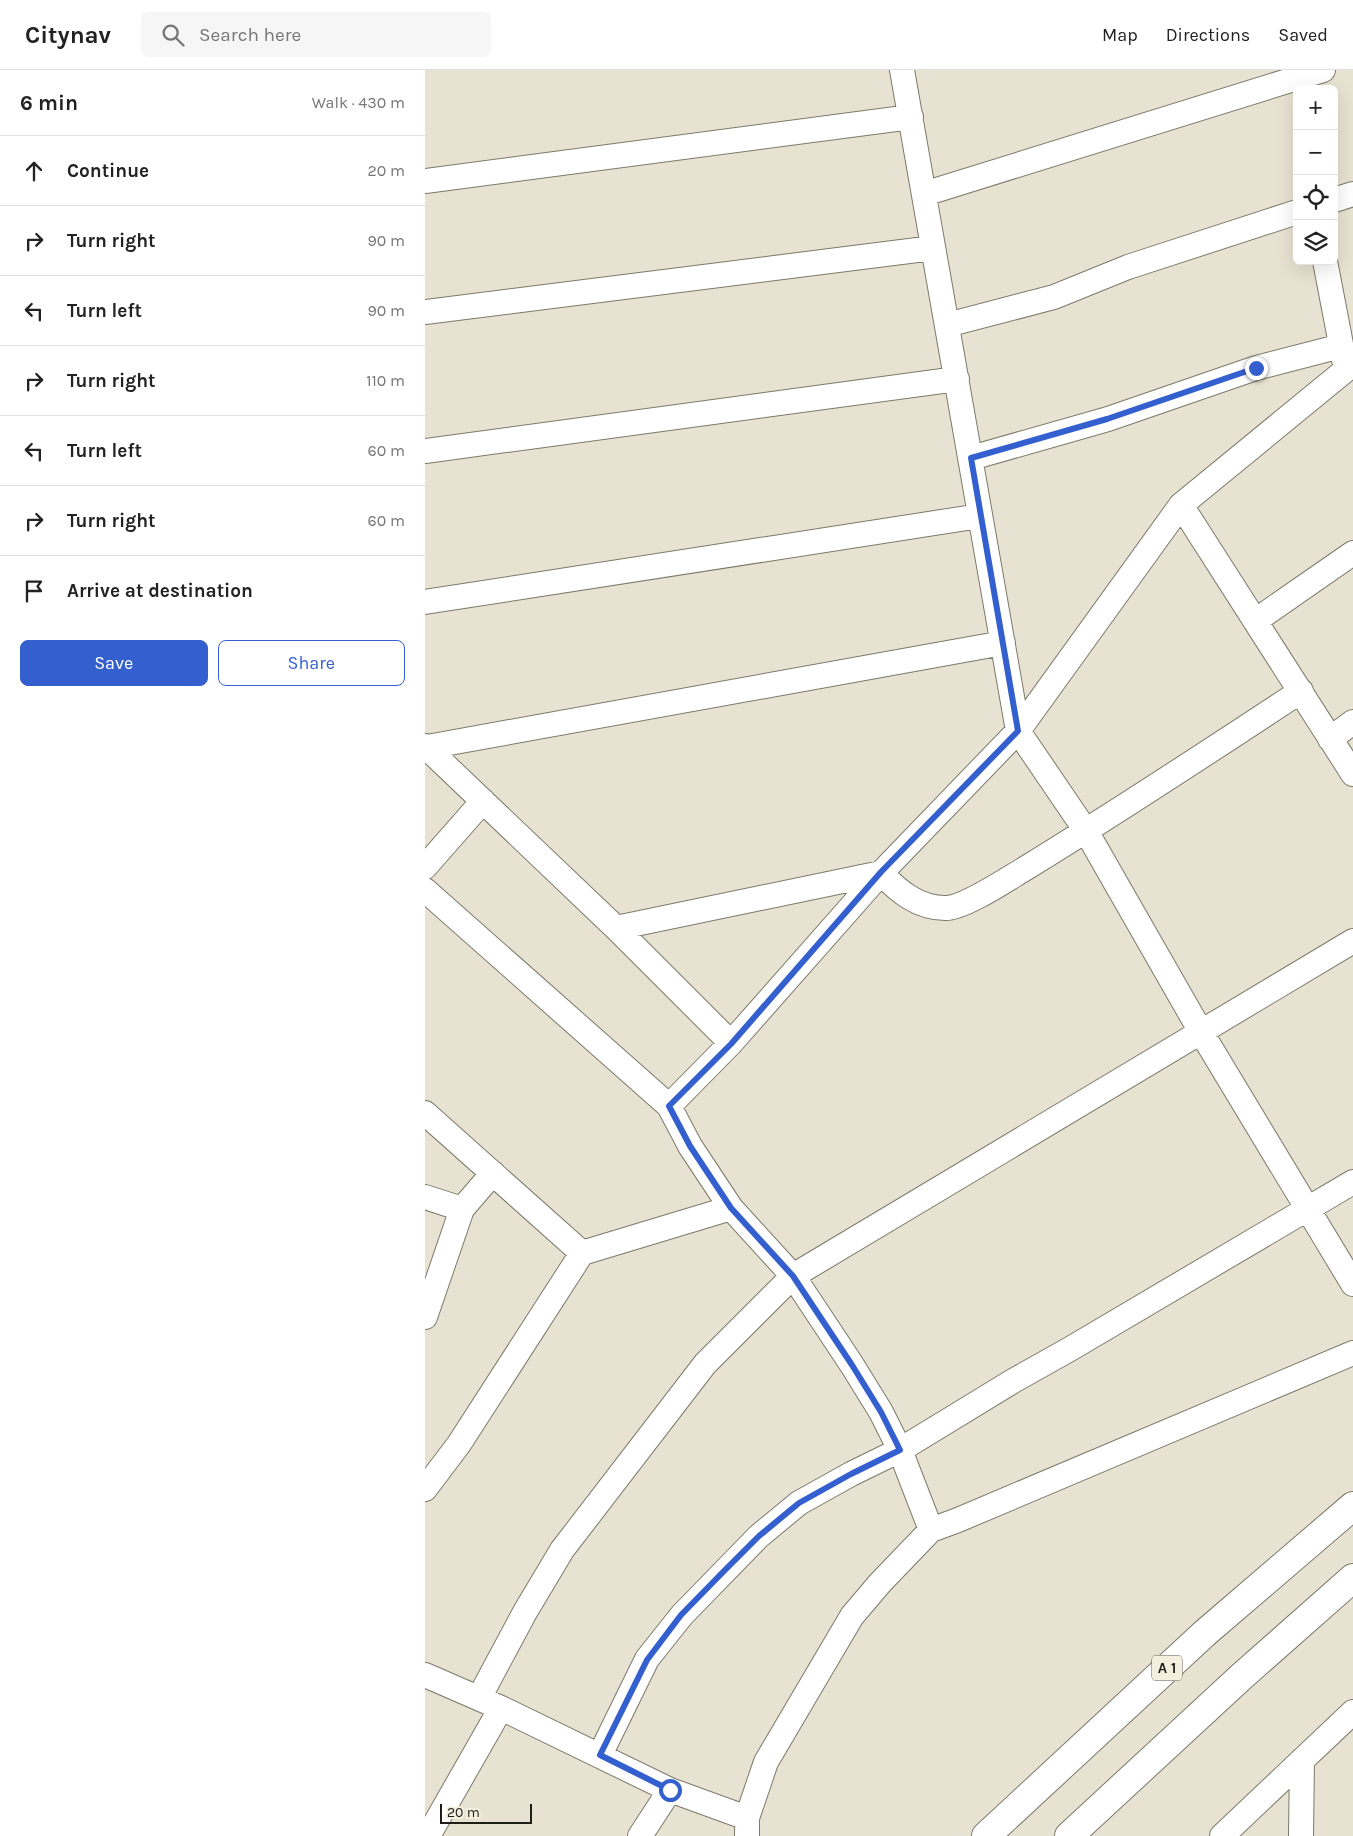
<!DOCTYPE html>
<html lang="en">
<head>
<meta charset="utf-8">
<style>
  :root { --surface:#fff; --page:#f6f6f6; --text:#222; --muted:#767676; --line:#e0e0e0; --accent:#345fcf }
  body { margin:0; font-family:Karla,sans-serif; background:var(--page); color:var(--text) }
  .controls { position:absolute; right:15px; top:15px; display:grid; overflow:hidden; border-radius:8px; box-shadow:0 5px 20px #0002 }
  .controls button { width:45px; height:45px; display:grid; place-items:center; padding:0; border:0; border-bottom:1px solid var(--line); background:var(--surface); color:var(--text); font:25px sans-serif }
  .scale { position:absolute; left:15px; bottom:12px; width:92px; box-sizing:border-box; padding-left:5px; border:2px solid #1e1d17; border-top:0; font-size:14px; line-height:18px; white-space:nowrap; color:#1e1d17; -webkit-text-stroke:4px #f4efde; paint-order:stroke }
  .stop { position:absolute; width:15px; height:15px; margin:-11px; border:4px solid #345fcf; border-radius:50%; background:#fff }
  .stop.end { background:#345fcf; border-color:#fff; box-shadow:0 1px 5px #0008 }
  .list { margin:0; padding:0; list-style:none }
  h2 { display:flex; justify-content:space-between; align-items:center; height:65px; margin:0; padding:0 20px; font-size:21px }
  h2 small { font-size:16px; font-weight:400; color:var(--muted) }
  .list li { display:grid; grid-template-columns:32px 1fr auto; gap:15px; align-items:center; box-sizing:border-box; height:70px; padding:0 20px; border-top:1px solid var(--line) }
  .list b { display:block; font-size:19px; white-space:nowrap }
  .list em { font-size:16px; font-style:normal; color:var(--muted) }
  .actions { display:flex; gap:10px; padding:15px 20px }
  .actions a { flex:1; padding:11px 0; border:1px solid var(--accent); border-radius:8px; text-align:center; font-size:18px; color:var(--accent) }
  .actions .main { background:var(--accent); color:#fff }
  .icon { flex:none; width:28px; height:28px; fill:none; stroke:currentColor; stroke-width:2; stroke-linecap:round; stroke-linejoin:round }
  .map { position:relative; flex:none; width:928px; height:1766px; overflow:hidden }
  header { display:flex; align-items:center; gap:30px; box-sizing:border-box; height:70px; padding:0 25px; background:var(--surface); border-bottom:1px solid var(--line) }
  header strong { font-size:24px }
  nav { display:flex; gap:28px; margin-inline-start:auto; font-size:18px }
  .search { width:350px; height:45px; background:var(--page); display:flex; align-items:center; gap:12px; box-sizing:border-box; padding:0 18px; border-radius:8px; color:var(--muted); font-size:19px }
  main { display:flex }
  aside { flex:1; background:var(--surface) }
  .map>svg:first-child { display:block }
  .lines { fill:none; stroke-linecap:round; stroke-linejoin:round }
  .minor-casing { stroke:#7d796a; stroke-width:26 }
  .motorway-casing { stroke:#7d796a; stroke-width:30 }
  .minor { stroke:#fff; stroke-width:24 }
  .motorway { stroke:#fff; stroke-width:28 }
  .route { stroke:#345fcf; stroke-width:6 }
  .labels { text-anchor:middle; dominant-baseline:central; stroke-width:4.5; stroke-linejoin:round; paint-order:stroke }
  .shield { fill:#f4efde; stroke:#5e5c53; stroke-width:1 }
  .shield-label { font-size:15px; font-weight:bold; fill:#1e1d17 }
</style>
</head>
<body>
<header>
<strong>Citynav</strong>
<div class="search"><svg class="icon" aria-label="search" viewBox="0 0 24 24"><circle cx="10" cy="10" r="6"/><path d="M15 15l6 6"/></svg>Search here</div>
<nav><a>Map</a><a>Directions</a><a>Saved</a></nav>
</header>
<main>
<aside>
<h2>6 min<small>Walk · 430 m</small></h2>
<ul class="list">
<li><svg class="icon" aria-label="ahead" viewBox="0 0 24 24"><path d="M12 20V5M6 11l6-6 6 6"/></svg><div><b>Continue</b></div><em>20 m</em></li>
<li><svg class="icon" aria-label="right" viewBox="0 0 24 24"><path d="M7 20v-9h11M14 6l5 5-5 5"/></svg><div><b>Turn right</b></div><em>90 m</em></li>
<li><svg class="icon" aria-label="left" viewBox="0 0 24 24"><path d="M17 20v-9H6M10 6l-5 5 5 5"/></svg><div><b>Turn left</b></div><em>90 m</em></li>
<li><svg class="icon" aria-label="right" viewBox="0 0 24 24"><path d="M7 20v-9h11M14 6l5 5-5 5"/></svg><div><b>Turn right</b></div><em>110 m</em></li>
<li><svg class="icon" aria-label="left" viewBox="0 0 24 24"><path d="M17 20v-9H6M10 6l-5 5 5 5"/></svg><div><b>Turn left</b></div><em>60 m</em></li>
<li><svg class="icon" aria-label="right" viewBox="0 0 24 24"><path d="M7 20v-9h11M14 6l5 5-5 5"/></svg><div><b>Turn right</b></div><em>60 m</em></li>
<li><svg class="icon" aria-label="arrive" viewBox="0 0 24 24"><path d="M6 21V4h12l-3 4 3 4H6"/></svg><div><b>Arrive at destination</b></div></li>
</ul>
<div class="actions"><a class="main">Save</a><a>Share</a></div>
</aside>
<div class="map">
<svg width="928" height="1766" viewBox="0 0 928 1766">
  <rect width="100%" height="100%" fill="#e7e2d1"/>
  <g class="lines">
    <g class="minor-casing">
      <path id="minor" d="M477,0L593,661L661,761L776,962L928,1214
        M0,111L486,47
        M499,124L898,0
        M909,130L928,124
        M900,191L919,290
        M0,242L508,178
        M522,255L629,227L703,197L872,142
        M0,381L532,309
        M546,388L683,349L831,298L916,276
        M756,435L928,704
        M0,532L555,446
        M830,551L928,483
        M905,669L928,652
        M0,676L191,858L306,973
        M2,677L578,573
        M0,797L58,731
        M0,820L244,1036L265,1076L306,1138L368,1206L427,1295L456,1342L475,1380L506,1460
        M191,858L456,803C473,821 493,838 520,838C538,839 584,808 601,798C694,741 785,681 876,621
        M244,1036L306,973L456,803L593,661L756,435L928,294
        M0,1043L157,1183
        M0,1127L37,1139
        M0,1247L37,1139L68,1103
        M0,1419L34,1374L157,1183L306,1138
        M0,1605L76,1638L245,1720L322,1748V1766
        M54,1628L100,1542L137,1480L280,1294L368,1206L928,871
        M175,1685L222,1589L257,1545L334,1466L374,1433L426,1404L475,1380L588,1311L645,1279L928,1112
        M322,1748L341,1692L427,1546L455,1513L506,1460L533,1450L928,1283
        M3,1766L76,1638
        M215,1766L245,1720
        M797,1766L928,1642
        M876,1766L877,1690"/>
    </g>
    <g class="motorway-casing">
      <path id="motorway" d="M561,1766L780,1563L928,1436
        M644,1766L816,1607L928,1508"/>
    </g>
    <use href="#minor" class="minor"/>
    <use href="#motorway" class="motorway"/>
  </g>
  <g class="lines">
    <path class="route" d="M245,1720L175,1685L222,1590L256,1545L299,1501L334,1466L374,1433L426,1404L475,1380L456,1342L427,1295L368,1206L306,1138L265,1076L244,1036L306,974L456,802L593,661L546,388L682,349L831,298"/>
  </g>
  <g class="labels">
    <rect class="shield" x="727" y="1585.5" width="30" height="25" rx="4"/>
    <g class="shield-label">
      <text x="742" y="1598">A 1</text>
    </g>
  </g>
</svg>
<div class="controls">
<button>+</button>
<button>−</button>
<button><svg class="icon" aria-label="locate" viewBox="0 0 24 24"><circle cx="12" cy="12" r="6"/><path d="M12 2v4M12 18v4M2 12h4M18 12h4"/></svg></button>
<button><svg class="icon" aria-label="layers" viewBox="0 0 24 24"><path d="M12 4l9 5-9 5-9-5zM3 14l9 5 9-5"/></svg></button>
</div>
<div class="scale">20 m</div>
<div class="stop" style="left:245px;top:1720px"></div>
<div class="stop end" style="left:831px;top:298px"></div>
</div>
</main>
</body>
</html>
